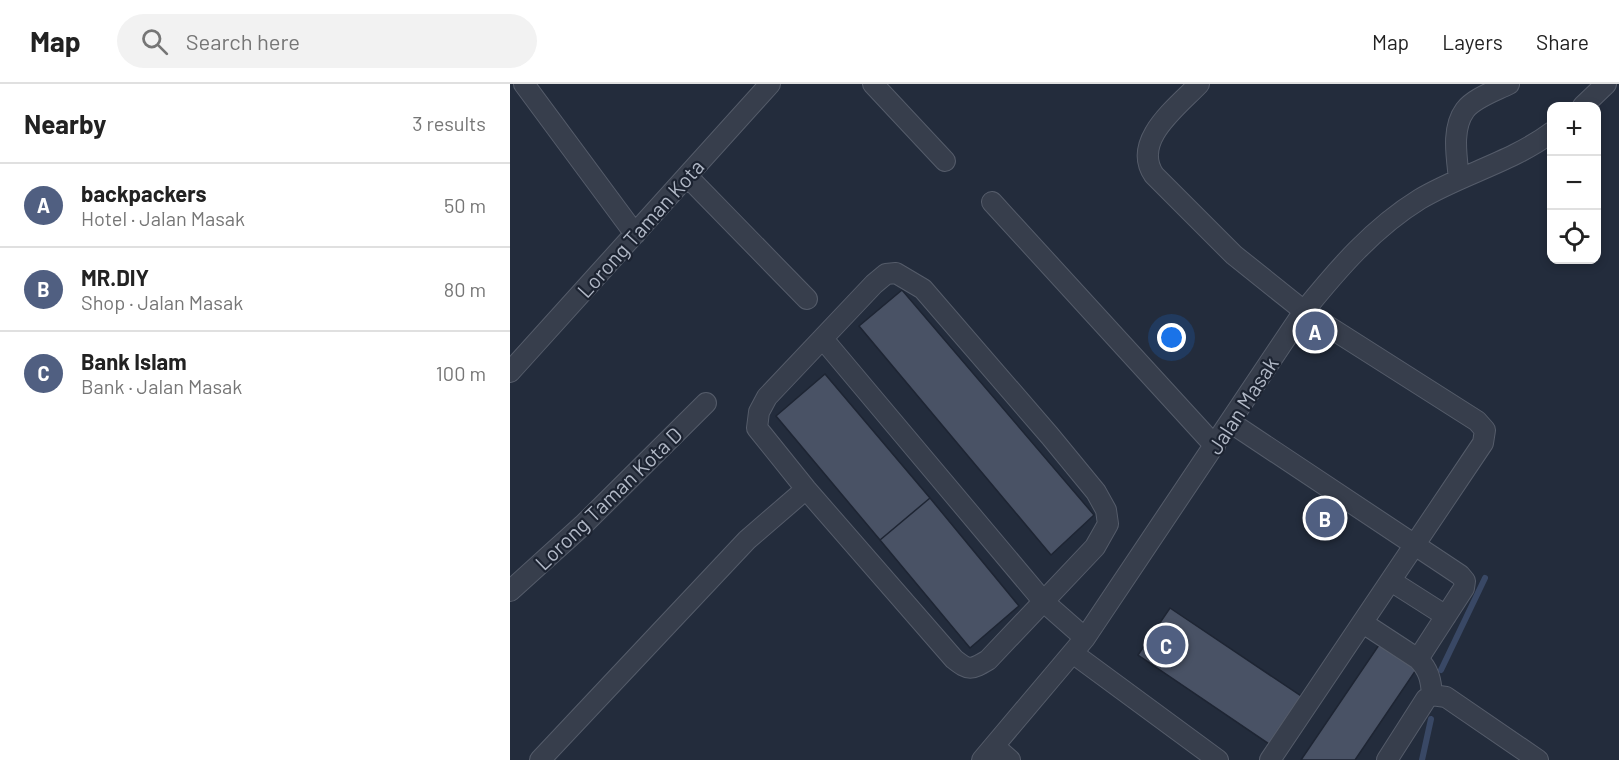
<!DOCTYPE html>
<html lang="en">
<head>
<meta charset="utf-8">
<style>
  :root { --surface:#fff; --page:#f2f2f2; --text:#222; --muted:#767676; --line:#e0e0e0; --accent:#505f81 }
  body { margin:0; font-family:Barlow,sans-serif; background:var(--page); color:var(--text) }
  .controls { position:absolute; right:18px; top:18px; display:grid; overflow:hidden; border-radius:12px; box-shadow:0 3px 9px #0003 }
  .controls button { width:54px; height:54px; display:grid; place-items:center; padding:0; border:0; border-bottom:2px solid var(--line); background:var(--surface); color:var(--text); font:30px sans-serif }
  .you { position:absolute; left:662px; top:254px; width:21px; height:21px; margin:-15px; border:4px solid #fff; border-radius:50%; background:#1a73e8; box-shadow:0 0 0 9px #1a73e833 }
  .badge { display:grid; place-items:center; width:39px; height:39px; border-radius:50%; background:var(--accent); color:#fff; font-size:20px; font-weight:700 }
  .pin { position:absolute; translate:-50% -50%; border:3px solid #fff; box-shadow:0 2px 6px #0006 }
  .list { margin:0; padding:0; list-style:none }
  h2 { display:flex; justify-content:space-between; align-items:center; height:78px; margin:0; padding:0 24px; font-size:26px }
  h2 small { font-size:20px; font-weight:400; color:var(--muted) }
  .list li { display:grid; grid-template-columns:39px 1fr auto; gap:18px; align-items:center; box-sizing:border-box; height:84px; padding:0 24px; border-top:2px solid var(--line) }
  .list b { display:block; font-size:22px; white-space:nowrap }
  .list p { margin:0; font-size:20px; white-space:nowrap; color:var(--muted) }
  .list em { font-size:20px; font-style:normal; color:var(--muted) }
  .icon { flex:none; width:33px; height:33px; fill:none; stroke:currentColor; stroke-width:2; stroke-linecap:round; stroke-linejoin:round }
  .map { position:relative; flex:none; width:1109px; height:676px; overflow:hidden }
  header { display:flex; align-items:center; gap:36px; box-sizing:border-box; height:84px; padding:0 30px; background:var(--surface); border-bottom:2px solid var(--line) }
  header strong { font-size:28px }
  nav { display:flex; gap:33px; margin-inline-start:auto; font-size:21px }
  .search { width:420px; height:54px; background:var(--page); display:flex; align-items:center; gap:15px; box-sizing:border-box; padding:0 21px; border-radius:33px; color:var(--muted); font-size:22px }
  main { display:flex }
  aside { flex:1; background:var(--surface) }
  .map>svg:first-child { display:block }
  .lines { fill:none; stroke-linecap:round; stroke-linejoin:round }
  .stream { stroke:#394865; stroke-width:6 }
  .building { fill:#495265; stroke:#1e2533; stroke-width:1.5 }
  .minor-casing { stroke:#555c6a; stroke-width:22 }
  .minor { stroke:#373e4c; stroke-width:20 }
  .labels { text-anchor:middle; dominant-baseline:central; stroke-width:4.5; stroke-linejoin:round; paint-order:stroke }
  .street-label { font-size:21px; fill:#b2b9c7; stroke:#1c2331 }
</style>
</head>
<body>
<header>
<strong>Map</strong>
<div class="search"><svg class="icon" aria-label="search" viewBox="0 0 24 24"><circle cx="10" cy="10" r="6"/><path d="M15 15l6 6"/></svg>Search here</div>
<nav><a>Map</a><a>Layers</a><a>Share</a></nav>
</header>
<main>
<aside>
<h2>Nearby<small>3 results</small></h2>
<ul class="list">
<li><span class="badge">A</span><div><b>backpackers</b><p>Hotel · Jalan Masak</p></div><em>50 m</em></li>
<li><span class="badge">B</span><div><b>MR.DIY</b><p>Shop · Jalan Masak</p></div><em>80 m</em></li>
<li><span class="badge">C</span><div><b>Bank Islam</b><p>Bank · Jalan Masak</p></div><em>100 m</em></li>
</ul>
</aside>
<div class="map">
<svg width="1109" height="676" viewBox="0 0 1109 676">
  <rect width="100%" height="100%" fill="#232c3c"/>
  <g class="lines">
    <path class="stream" d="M931,586L975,494
      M912,676L921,635"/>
  </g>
  <path class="building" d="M392,206L584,431L541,471L349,242Z
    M315,290L420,414L370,456L266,332Z
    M420,414L509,522L460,564L370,456Z
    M660,524L794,614L762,662L628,571Z
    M871,558L908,583L845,676H791Z"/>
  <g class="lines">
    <g class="minor-casing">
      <path id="minor" d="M14,0L125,150
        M363,0L435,77
        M689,0C667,23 621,57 644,91L724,171L794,227L967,337L975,346L973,359L760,676
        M1073,22L1096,0
        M177,92L297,215
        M949,95C947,74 941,45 955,26C964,14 985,7 999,0
        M482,118L705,362
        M386,189L413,205L540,352L586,408L596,426L598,440L585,463L478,576C461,586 459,587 444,575L296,405L247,344L249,328L257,313L364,200L376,190Z
        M313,255L534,518L575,554
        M0,288L260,0
        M720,338L950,491L955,497L954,504L908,575
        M881,497L936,532
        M0,507L73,441L196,319
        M853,539L908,575C919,586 921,596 922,611
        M564,570L708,676
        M922,611L936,613L1028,676
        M484,662L500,676
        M30,676L237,456L296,405
        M472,676L575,554L794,227C828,185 863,144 910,115C952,90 1002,78 1042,48
        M877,676L916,615L922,611"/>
    </g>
    <use href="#minor" class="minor"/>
  </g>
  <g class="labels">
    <g class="street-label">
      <text transform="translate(130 144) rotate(-48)">Lorong Taman Kota</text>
      <text transform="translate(732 321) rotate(-57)">Jalan Masak</text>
      <text transform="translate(98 414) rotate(-44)">Lorong Taman Kota D</text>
    </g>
  </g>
</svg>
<div class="controls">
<button>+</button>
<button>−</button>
<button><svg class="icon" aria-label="locate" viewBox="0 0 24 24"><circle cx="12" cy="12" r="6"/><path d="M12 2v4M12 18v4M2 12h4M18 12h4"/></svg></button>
</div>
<div class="you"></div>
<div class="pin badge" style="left:805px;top:247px">A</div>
<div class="pin badge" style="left:815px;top:434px">B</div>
<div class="pin badge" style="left:656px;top:561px">C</div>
</div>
</main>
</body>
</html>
